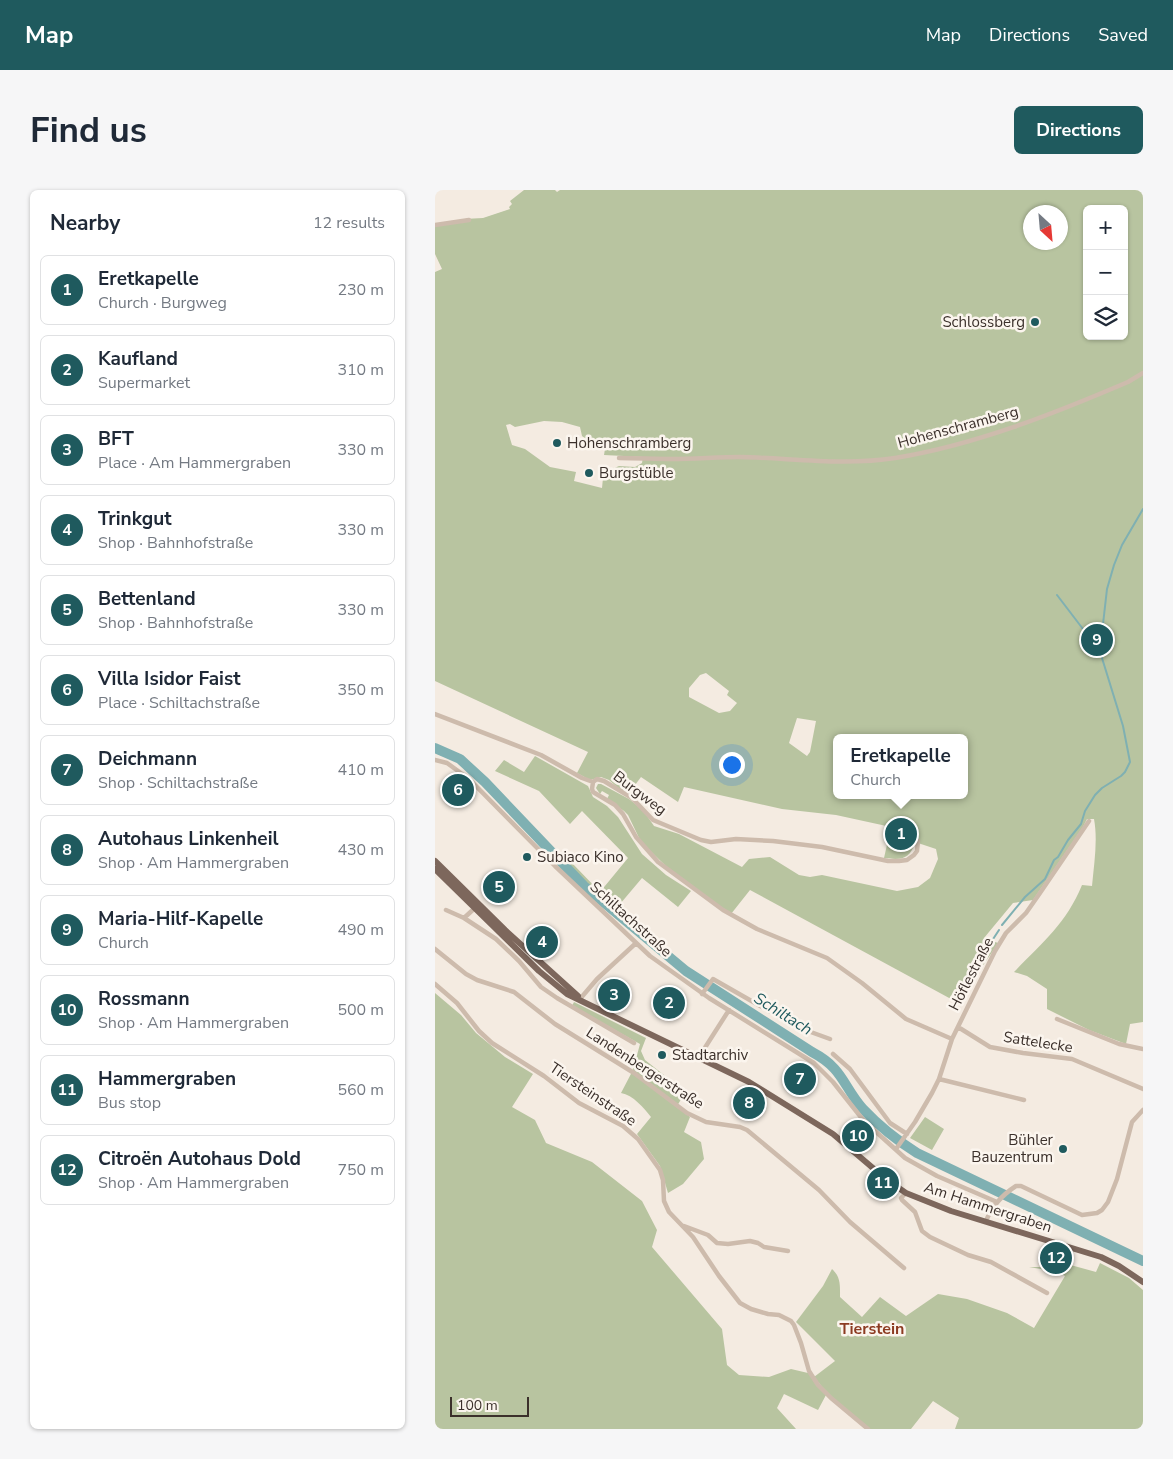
<!DOCTYPE html>
<html lang="en">
<head>
<meta charset="utf-8">
<style>
  :root { --surface:#fff; --page:#f6f6f7; --text:#1f2937; --muted:#747a83; --line:#e0e1e3; --accent:#1f5a5e }
  body { margin:0; font-family:"Nunito Sans",sans-serif; background:var(--page); color:var(--text) }
  .controls { position:absolute; right:15px; top:15px; display:grid; overflow:hidden; border-radius:8px; box-shadow:0 1px 4px #0004 }
  .controls button { width:45px; height:45px; display:grid; place-items:center; padding:0; border:0; border-bottom:1px solid var(--line); background:var(--surface); color:var(--text); font:25px sans-serif }
  .compass { position:absolute; left:588px; top:15px; width:45px; height:45px; border-radius:50%; background:var(--surface); box-shadow:0 1px 4px #0004; rotate:154deg }
  .scale { position:absolute; left:15px; bottom:12px; width:79px; box-sizing:border-box; padding-left:5px; border:2px solid #3b302b; border-top:0; font-size:14px; line-height:18px; white-space:nowrap; color:#3b302b; -webkit-text-stroke:4px #fbf5ee; paint-order:stroke }
  .you { position:absolute; left:296px; top:574px; width:18px; height:18px; margin:-12px; border:4px solid #fff; border-radius:50%; background:#1a73e8; box-shadow:0 0 0 8px #1a73e833 }
  .badge { display:grid; place-items:center; width:32px; height:32px; border-radius:50%; background:var(--accent); color:#fff; font-size:16px; font-weight:700 }
  .pin { position:absolute; translate:-50% -50%; border:2px solid #fff; box-shadow:0 1px 5px #0006 }
  .popup { position:absolute; left:398px; top:544px; width:135px; height:65px; box-sizing:border-box; display:grid; place-content:center; border-radius:8px; background:var(--surface); filter:drop-shadow(0 1px 4px #0005); font-size:16px; white-space:nowrap; color:var(--muted) }
  .popup b { font-size:19px; color:var(--text) }
  .popup::after { content:''; position:absolute; left:50%; top:100%; margin-left:-10px; border:10px solid transparent; border-top-color:var(--surface) }
  .list { margin:0; padding:0; list-style:none }
  h2 { display:flex; justify-content:space-between; align-items:center; height:65px; margin:0; padding:0 20px; font-size:21px }
  h2 small { font-size:16px; font-weight:400; color:var(--muted) }
  .list li { display:grid; grid-template-columns:32px 1fr auto; gap:15px; align-items:center; box-sizing:border-box; height:70px; margin:0 10px 10px; padding:0 10px; border:1px solid var(--line); border-radius:8px }
  .list b { display:block; font-size:19px; white-space:nowrap }
  .list p { margin:0; font-size:16px; white-space:nowrap; color:var(--muted) }
  .list em { font-size:16px; font-style:normal; color:var(--muted) }
  .icon { flex:none; width:28px; height:28px; fill:none; stroke:currentColor; stroke-width:2; stroke-linecap:round; stroke-linejoin:round }
  .map { position:relative; flex:none; width:708px; height:1239px; overflow:hidden; border-radius:8px }
  header { display:flex; align-items:center; gap:30px; box-sizing:border-box; height:70px; padding:0 25px; background:var(--accent); color:#fff }
  header strong { font-size:24px }
  nav { display:flex; gap:28px; margin-inline-start:auto; font-size:18px }
  .intro { display:flex; align-items:center; justify-content:space-between; box-sizing:border-box; height:120px; padding:0 30px }
  h1 { margin:0; font-size:35px }
  .button { padding:12px 22px; border-radius:8px; background:var(--accent); color:#fff; font-size:18px; font-weight:700 }
  main { display:flex; gap:30px; padding:0 30px }
  aside { flex:1; background:var(--surface); border-radius:8px; box-shadow:0 1px 4px #0004 }
  .map>svg:first-child { display:block }
  .green { fill:#b8c4a0; fill-rule:evenodd }
  .lines { fill:none; stroke-linecap:round; stroke-linejoin:round }
  .stream { stroke:#7fb0b2; stroke-width:2 }
  .river { stroke:#7fb0b2; stroke-width:10 }
  .street { stroke:#cdbbac; stroke-width:4.5 }
  .primary { stroke:#7d675c; stroke-width:6 }
  .poi-dot { fill:#1f5a5e; stroke:#fbf5ee; stroke-width:2 }
  .labels { text-anchor:middle; dominant-baseline:central; stroke-width:5; stroke-linejoin:round; paint-order:stroke }
  .poi-label { font-size:15px; fill:#3b302b; stroke:#fbf5ee; text-anchor:start }
  .street-label { font-size:15px; fill:#3b302b; stroke:#fbf5ee }
  .water-label { font-size:16px; font-style:italic; fill:#1f5a5e; stroke:#fbf5ee }
  .neighbourhood-label { font-size:16px; font-weight:bold; fill:#8c3b22; stroke:#fbf5ee }
</style>
</head>
<body>
<header>
<strong>Map</strong>
<nav><a>Map</a><a>Directions</a><a>Saved</a></nav>
</header>
<div class="intro"><h1>Find us</h1><a class="button">Directions</a></div>
<main>
<aside>
<h2>Nearby<small>12 results</small></h2>
<ul class="list">
<li><span class="badge">1</span><div><b>Eretkapelle</b><p>Church · Burgweg</p></div><em>230 m</em></li>
<li><span class="badge">2</span><div><b>Kaufland</b><p>Supermarket</p></div><em>310 m</em></li>
<li><span class="badge">3</span><div><b>BFT</b><p>Place · Am Hammergraben</p></div><em>330 m</em></li>
<li><span class="badge">4</span><div><b>Trinkgut</b><p>Shop · Bahnhofstraße</p></div><em>330 m</em></li>
<li><span class="badge">5</span><div><b>Bettenland</b><p>Shop · Bahnhofstraße</p></div><em>330 m</em></li>
<li><span class="badge">6</span><div><b>Villa Isidor Faist</b><p>Place · Schiltachstraße</p></div><em>350 m</em></li>
<li><span class="badge">7</span><div><b>Deichmann</b><p>Shop · Schiltachstraße</p></div><em>410 m</em></li>
<li><span class="badge">8</span><div><b>Autohaus Linkenheil</b><p>Shop · Am Hammergraben</p></div><em>430 m</em></li>
<li><span class="badge">9</span><div><b>Maria-Hilf-Kapelle</b><p>Church</p></div><em>490 m</em></li>
<li><span class="badge">10</span><div><b>Rossmann</b><p>Shop · Am Hammergraben</p></div><em>500 m</em></li>
<li><span class="badge">11</span><div><b>Hammergraben</b><p>Bus stop</p></div><em>560 m</em></li>
<li><span class="badge">12</span><div><b>Citroën Autohaus Dold</b><p>Shop · Am Hammergraben</p></div><em>750 m</em></li>
</ul>
</aside>
<div class="map">
<svg width="708" height="1239" viewBox="0 0 708 1239">
  <rect width="100%" height="100%" fill="#f4ebe1"/>
  <path class="green" d="M89,0H120L122,2L125,0H708V832L695,834L691,854L654,840L612,819V799L592,786L579,782C607,753 631,734 647,695L657,696C659,674 663,650 659,629H652L648,637L598,710L578,713L549,748L563,753C554,767 545,781 533,792C526,798 520,801 516,809L315,700L296,724L235,680L206,652L193,625L189,621L172,609L174,605L167,601L165,604L161,598L163,594H166L194,609L208,620L219,636L244,644L307,677L314,669L335,667L364,685L375,687L387,685L462,701L483,697L495,688L503,669L501,659L480,652C475,670 466,670 449,668L456,637L401,625L347,619L249,597L243,612L206,587L200,595L196,605L182,597L174,590L166,587L155,590L142,583L153,562L0,491V82L7,79L0,64V35L29,29L48,28L75,19L74,17L77,14L75,11ZM652,19H689V146H652ZM596,22H626V52H596ZM109,231L127,232L145,237L147,246L160,256H169L170,259L169,265L208,267L207,273L200,277L184,276L173,281V286L168,288L167,298L139,291L141,282L115,277L90,259L77,255L71,235L75,234L80,237ZM271,483L294,501L292,505L302,513L295,521L284,523L254,507V498L265,485ZM362,528L381,531L375,562L372,566L354,553ZM402,548H530V605H402Z
    M100,566L153,596L158,607L172,616L183,627L207,664L231,685L256,701L243,717L207,688L180,720L150,693L130,672L132,671L136,672L165,702L193,668L147,621L135,634L104,601L60,581L69,570L89,582Z
    M0,803L26,825L41,843L70,867L98,884L77,917L100,930L111,953L157,972L207,1011L222,1040L217,1057L287,1139L292,1175L304,1185L334,1187L356,1179L373,1183L391,1205L383,1220L349,1204L342,1218L361,1239H0Z
    M139,812L211,848L206,861L210,870L234,889L248,906L242,916L255,927L249,942L266,952L269,969L248,994L233,1003L225,976L202,944L216,927C209,918 198,905 186,903L198,880L205,854L137,816Z
    M490,927L509,939L497,960L475,948Z
    M665,1073L694,1088L708,1100V1239H520L524,1228L498,1211L476,1239H435L392,1203L379,1187L400,1171L361,1132L388,1096L397,1079C406,1087 405,1096 405,1107L427,1127L445,1107L471,1126L503,1104L532,1109L572,1123L599,1138L630,1086L623,1082L594,1077H625L632,1074L661,1082Z"/>
  <g class="lines">
    <path class="stream" d="M657,451L668,434L672,399L679,375L687,355L708,319
      M567,735L590,707L610,689L619,670L623,667L633,650L646,634L650,621L660,605L667,598L686,586L690,582L695,572L688,536L667,468L664,460L622,405
      M545,769L564,740"/>
    <path class="river" d="M0,558L25,569L50,592L149,696L251,781L377,862C409,879 407,895 428,919C443,935 463,951 482,963L708,1071"/>
    <path class="street" d="M0,35L34,30
      M184,268C202,268 220,269 237,269C260,269 283,267 305,267C356,268 409,276 460,268C540,255 618,224 693,192L708,183
      M0,524L106,565L147,588L158,592L162,589L169,591L197,608L218,630L266,650L276,652L301,649L338,651L387,657L453,671H464L472,670L479,665L482,661L483,651
      M0,570L12,573L34,589L120,676L215,766L274,808L379,873L398,892L429,931L470,968L502,986L562,1012
      M158,592L157,599L158,602L180,615L188,624L201,647L223,672L288,720L322,739L392,768L427,793L471,829L517,849
      M11,720L29,728L41,717
      M29,728L61,749L84,771L106,797L122,808L199,853
      M0,759L31,784L42,790L79,802L120,834L199,883L252,923L271,932L305,937L312,940L384,1000L415,1032L469,1078
      M0,794L22,813L44,841L57,853L109,886L144,913L188,936L203,949L225,980L228,990L229,1011L234,1022L258,1047L284,1086L305,1113L316,1119L333,1124L344,1125L356,1131L359,1135L366,1153L374,1181L383,1195L396,1208L433,1239
      M267,804L278,789L362,837L395,849
      M145,809L162,789L200,754
      M622,829L684,854L708,859
      M523,837L555,857L588,863L637,869L708,899
      M398,864L415,879L455,933L472,944
      M264,867L294,820
      M504,889L589,910
      M461,959L480,932L497,903L504,889L517,849L560,761L571,743L591,723L605,703L654,631
      M471,1003L466,1008L467,1010L480,1022L487,1041L495,1047L533,1065L556,1072L612,1103
      M551,1031C557,1016 567,1005 581,996H586L647,1025L662,1023L667,1020L673,1012L682,989L697,932L708,920
      M249,1036L273,1045L282,1053L293,1054L315,1051L323,1053L329,1057L353,1061"/>
    <path class="primary" d="M0,671L70,740L143,806
      M0,679L104,781L132,804L314,892L398,944L452,990L471,1003L516,1021L666,1067L684,1076L708,1092"/>
  </g>
  <g class="poi-dot">
    <circle cx="600" cy="132" r="5"/>
    <circle cx="122" cy="253" r="5"/>
    <circle cx="154" cy="283" r="5"/>
    <circle cx="92" cy="667" r="5"/>
    <circle cx="227" cy="865" r="5"/>
    <circle cx="628" cy="959" r="5"/>
  </g>
  <g class="labels">
    <g class="poi-label">
      <text x="590" y="132" text-anchor="end">Schlossberg</text>
      <text x="132" y="253">Hohenschramberg</text>
      <text x="164" y="283">Burgstüble</text>
      <text x="102" y="667">Subiaco Kino</text>
      <text x="237" y="865">Stadtarchiv</text>
      <text x="618" y="950" text-anchor="end">Bühler<tspan x="618" dy="17">Bauzentrum</tspan></text>
    </g>
    <g class="street-label">
      <text transform="translate(523 237) rotate(-15)">Hohenschramberg</text>
      <text transform="translate(205 603) rotate(37)">Burgweg</text>
      <text transform="translate(196 729) rotate(42)">Schiltachstraße</text>
      <text transform="translate(536 784) rotate(-63)">Höflestraße</text>
      <text transform="translate(603 852) rotate(9)">Sattelecke</text>
      <text transform="translate(210 878) rotate(33)">Landenbergerstraße</text>
      <text transform="translate(158 904) rotate(34)">Tiersteinstraße</text>
      <text transform="translate(553 1017) rotate(18)">Am Hammergraben</text>
    </g>
    <g class="water-label">
      <text transform="translate(348 824) rotate(32)">Schiltach</text>
    </g>
    <g class="neighbourhood-label">
      <text x="437" y="1139">Tierstein</text>
    </g>
  </g>
</svg>
<div class="controls">
<button>+</button>
<button>−</button>
<button><svg class="icon" aria-label="layers" viewBox="0 0 24 24"><path d="M12 4l9 5-9 5-9-5zM3 14l9 5 9-5"/></svg></button>
</div>
<svg class="compass" viewBox="-18 -18 36 36"><path d="M0-13l5 13h-10z" fill="#e53935"/><path d="M0 13l5-13h-10z" fill="#747a83"/></svg>
<div class="scale">100 m</div>
<div class="you"></div>
<div class="pin badge" style="left:466px;top:644px">1</div>
<div class="popup"><b>Eretkapelle</b>Church</div>
<div class="pin badge" style="left:234px;top:813px">2</div>
<div class="pin badge" style="left:179px;top:805px">3</div>
<div class="pin badge" style="left:107px;top:752px">4</div>
<div class="pin badge" style="left:64px;top:697px">5</div>
<div class="pin badge" style="left:23px;top:600px">6</div>
<div class="pin badge" style="left:365px;top:889px">7</div>
<div class="pin badge" style="left:314px;top:913px">8</div>
<div class="pin badge" style="left:662px;top:450px">9</div>
<div class="pin badge" style="left:423px;top:946px">10</div>
<div class="pin badge" style="left:448px;top:993px">11</div>
<div class="pin badge" style="left:621px;top:1068px">12</div>
</div>
</main>
</body>
</html>
